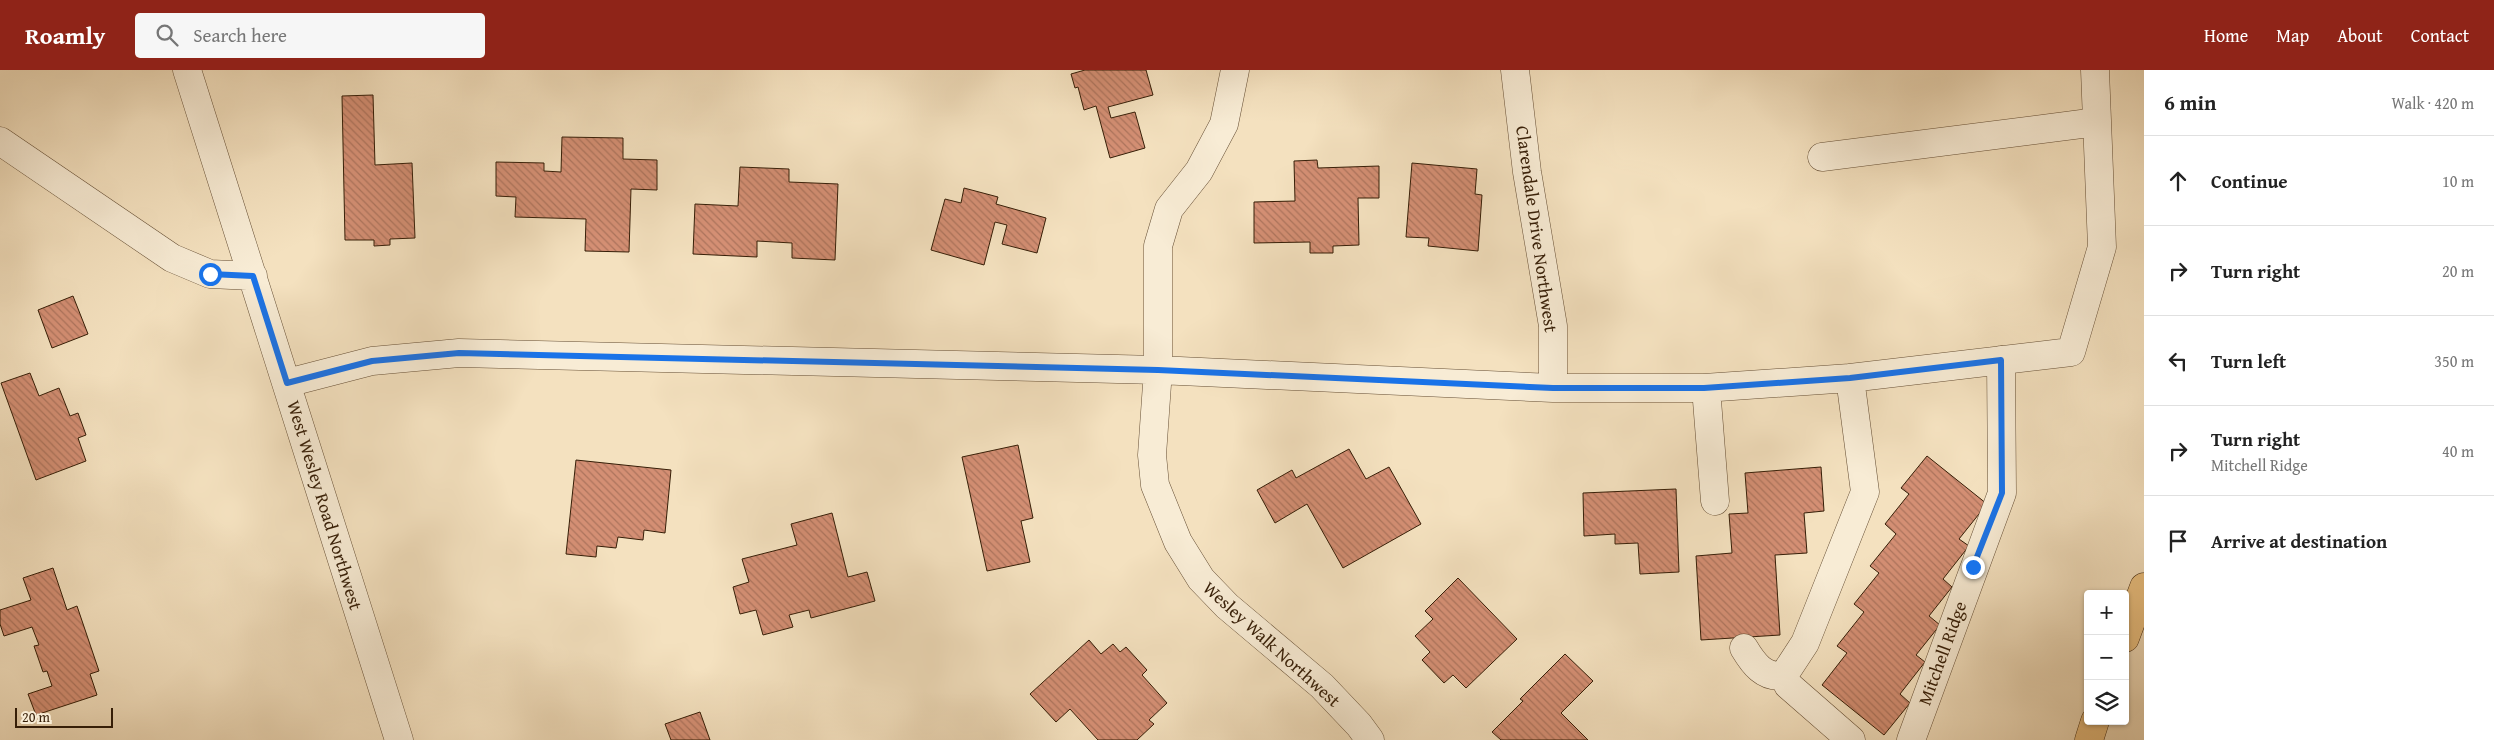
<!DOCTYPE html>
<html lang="en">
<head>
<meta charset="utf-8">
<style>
  :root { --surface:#fff; --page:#f6f6f6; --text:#222; --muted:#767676; --line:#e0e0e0; --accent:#8f2418 }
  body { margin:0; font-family:"Gentium Book Plus",serif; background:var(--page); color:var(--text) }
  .controls { position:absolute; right:15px; bottom:15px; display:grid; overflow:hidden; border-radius:5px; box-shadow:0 1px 4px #0004 }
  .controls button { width:45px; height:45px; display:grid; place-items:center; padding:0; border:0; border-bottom:1px solid var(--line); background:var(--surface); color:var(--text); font:25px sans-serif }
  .scale { position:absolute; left:15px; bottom:12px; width:98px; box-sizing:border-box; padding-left:5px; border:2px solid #361e07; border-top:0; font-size:14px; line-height:18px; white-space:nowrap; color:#361e07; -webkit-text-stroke:4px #f8ecd5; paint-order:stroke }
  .stop { position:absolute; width:15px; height:15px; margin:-11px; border:4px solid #1a73e8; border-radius:50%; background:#fff }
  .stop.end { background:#1a73e8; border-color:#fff; box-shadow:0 1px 5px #0008 }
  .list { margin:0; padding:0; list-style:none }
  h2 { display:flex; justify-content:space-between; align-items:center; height:65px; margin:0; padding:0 20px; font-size:21px }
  h2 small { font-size:16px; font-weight:400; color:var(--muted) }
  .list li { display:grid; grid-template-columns:32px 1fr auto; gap:15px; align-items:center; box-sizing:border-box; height:90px; padding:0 20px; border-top:1px solid var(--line) }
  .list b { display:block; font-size:19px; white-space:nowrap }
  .list p { margin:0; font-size:16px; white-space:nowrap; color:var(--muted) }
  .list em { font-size:16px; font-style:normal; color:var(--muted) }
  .icon { flex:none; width:28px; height:28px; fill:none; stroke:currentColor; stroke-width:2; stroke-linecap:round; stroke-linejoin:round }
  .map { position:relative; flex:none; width:2144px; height:670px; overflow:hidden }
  header { display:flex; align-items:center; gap:30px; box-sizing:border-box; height:70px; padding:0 25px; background:var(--accent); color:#fff }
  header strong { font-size:24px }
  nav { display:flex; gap:28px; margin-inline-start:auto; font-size:18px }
  .search { width:350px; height:45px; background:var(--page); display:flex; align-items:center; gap:12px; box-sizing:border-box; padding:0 18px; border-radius:5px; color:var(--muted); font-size:19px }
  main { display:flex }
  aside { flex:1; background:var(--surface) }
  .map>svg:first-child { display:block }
  .building { fill:url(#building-back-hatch); stroke:#361e07 }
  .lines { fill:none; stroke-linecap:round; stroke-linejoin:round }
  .minor-casing { stroke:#664f35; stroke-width:29 }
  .highway-casing { stroke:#361e07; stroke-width:29 }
  .minor { stroke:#f8ecd5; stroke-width:28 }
  .highway { stroke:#eac080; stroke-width:28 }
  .route { stroke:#1a73e8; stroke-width:6 }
  .labels { text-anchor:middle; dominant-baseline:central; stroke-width:4; stroke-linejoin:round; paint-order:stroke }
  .street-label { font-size:18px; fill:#361e07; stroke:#f8ecd5 }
</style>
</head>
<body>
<header>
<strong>Roamly</strong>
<div class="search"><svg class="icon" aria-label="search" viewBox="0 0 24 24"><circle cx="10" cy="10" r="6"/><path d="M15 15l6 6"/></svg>Search here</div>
<nav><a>Home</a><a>Map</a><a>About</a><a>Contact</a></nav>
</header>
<main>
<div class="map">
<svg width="2144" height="670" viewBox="0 0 2144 670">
  <defs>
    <pattern id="building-back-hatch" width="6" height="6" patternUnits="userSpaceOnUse" patternTransform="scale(1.25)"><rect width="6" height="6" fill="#d48f74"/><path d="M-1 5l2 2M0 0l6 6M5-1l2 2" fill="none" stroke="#ad745d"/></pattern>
  </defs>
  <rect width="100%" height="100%" fill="#f4e1bf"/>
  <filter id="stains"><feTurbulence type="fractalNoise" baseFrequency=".004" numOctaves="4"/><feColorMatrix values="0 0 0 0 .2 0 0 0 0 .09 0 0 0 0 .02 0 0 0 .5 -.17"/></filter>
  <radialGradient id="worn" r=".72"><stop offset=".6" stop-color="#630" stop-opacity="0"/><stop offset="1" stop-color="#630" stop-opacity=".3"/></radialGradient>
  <path class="building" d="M1085,0H1146L1153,25L1108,37L1111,48L1135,42L1145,78L1110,88L1096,36L1084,40L1078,17L1075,18L1071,4Z
    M373,25L375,95L412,93L415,168L390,169V175L374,176V170H345L342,26Z
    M562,67L623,68V89L657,90V120L631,119L629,182L585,181L586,149L515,147L516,127L496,126V92L544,93V101L561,102Z
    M1317,90L1318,98L1379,96V128H1358L1359,175L1333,176V183H1310V172L1254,173V132L1295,131L1294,91Z
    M1412,93L1477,99L1475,124L1482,125L1478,181L1428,176L1429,168L1406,167Z
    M740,97L789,99V112L838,114L835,190L792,188V173L757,171V187L693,184L695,134L738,136Z
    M964,118L998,127L996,134L1046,148L1037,183L1002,174L1007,155L995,152L984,195L931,180L945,129L961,133Z
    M73,226L88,264L52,278L38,240Z
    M30,303L39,326L59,318L70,346L78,343L86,365L78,368L86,391L36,410L1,313Z
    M1018,375L1033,448L1021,451L1030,492L987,501L962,387Z
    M1349,379L1366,409L1389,397L1421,454L1343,498L1307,434L1275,453L1257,420L1292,400L1296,408Z
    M1927,386L1987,434L1959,469L1969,476L1943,509L1952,517L1929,546L1940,555L1916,585L1925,592L1900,624L1910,633L1884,665L1822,615L1847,583L1837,576L1864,542L1854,534L1879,503L1870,496L1896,464L1885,454L1909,424L1901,418Z
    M576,390L671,400L665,463L644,460L643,470L618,467L616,478L597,476L596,487L566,484Z
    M1821,397L1824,441L1804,443L1807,483L1775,485L1780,565L1701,570L1696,486L1732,483L1729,444L1748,443L1745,403Z
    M1676,419L1679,502L1640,504L1638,473L1615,474V464L1584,466L1583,423Z
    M832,443L848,507L867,502L875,531L811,548L809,540L789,545L793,557L763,565L756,540L740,544L733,517L749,512L742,489L797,475L791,454Z
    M53,498L67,540L77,536L99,601L90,604L97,625L36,645L28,624L52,616L47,601L43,602L34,576L39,575L32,557L4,566L0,554V540L31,530L23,508Z
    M1458,508L1517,569L1466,618L1453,605L1444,613L1422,590L1430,582L1415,566L1433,549L1425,541Z
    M1089,570L1101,584L1113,574L1120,582L1126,577L1147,600L1142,605L1167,633L1149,650L1154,654L1137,670H1098L1070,639L1056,652L1030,624Z
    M1565,584L1593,611L1561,643L1588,670H1501L1492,662L1523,631L1520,629Z
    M700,642L710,670H671L665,654Z"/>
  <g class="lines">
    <g class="minor-casing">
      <path id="minor" d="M187,0L399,670
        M1235,0L1224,54L1199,101L1169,139L1158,176V300L1152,385L1155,415L1178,472L1201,509L1227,536L1322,616L1359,655L1370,670
        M1515,0L1527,102L1553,256V318
        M0,71L172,188L210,204L253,206
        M1822,87L2097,52
        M287,313L372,291L459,283L1158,300L1553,318H1704L1850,308L2071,282L2102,177L2095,0
        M1706,318L1715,431
        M1744,578C1753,593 1764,609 1784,605L1805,573L1865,422L1850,308
        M1784,605L1788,615L1851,670
        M1911,670L2002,423L2001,290"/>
    </g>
    <g class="highway-casing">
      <path id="highway" d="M2125,568L2144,517
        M2089,670L2095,651"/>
    </g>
    <use href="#minor" class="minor"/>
    <use href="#highway" class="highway"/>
  </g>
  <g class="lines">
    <path class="route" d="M210,204L253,206L287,313L372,291L459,283L1158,300L1553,318H1704L1850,308L2001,290L2002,423L1973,497"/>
  </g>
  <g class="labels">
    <g class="street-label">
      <text transform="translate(1537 159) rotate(82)">Clarendale Drive Northwest</text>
      <text transform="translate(325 435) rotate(73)">West Wesley Road Northwest</text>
      <text transform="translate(1272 574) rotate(42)">Wesley Walk Northwest</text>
      <text transform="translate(1942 583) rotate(-70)">Mitchell Ridge</text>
    </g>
  </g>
  <rect width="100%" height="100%" filter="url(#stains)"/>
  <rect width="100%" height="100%" fill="url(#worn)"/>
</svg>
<div class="controls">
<button>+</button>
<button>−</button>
<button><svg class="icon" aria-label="layers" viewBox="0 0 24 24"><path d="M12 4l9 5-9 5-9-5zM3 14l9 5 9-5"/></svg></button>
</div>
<div class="scale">20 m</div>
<div class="stop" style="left:210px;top:204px"></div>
<div class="stop end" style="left:1973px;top:497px"></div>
</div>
<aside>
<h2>6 min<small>Walk · 420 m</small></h2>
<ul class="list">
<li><svg class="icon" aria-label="ahead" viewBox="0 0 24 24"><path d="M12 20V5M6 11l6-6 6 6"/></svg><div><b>Continue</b></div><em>10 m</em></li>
<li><svg class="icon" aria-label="right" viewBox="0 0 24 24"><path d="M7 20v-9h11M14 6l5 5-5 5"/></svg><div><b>Turn right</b></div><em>20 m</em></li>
<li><svg class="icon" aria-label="left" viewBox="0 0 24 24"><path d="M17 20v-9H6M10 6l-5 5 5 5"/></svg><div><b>Turn left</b></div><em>350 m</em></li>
<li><svg class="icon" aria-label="right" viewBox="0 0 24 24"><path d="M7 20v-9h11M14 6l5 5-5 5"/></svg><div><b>Turn right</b><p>Mitchell Ridge</p></div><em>40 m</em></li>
<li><svg class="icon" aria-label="arrive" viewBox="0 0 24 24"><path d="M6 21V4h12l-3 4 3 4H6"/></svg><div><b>Arrive at destination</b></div></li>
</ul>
</aside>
</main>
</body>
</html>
